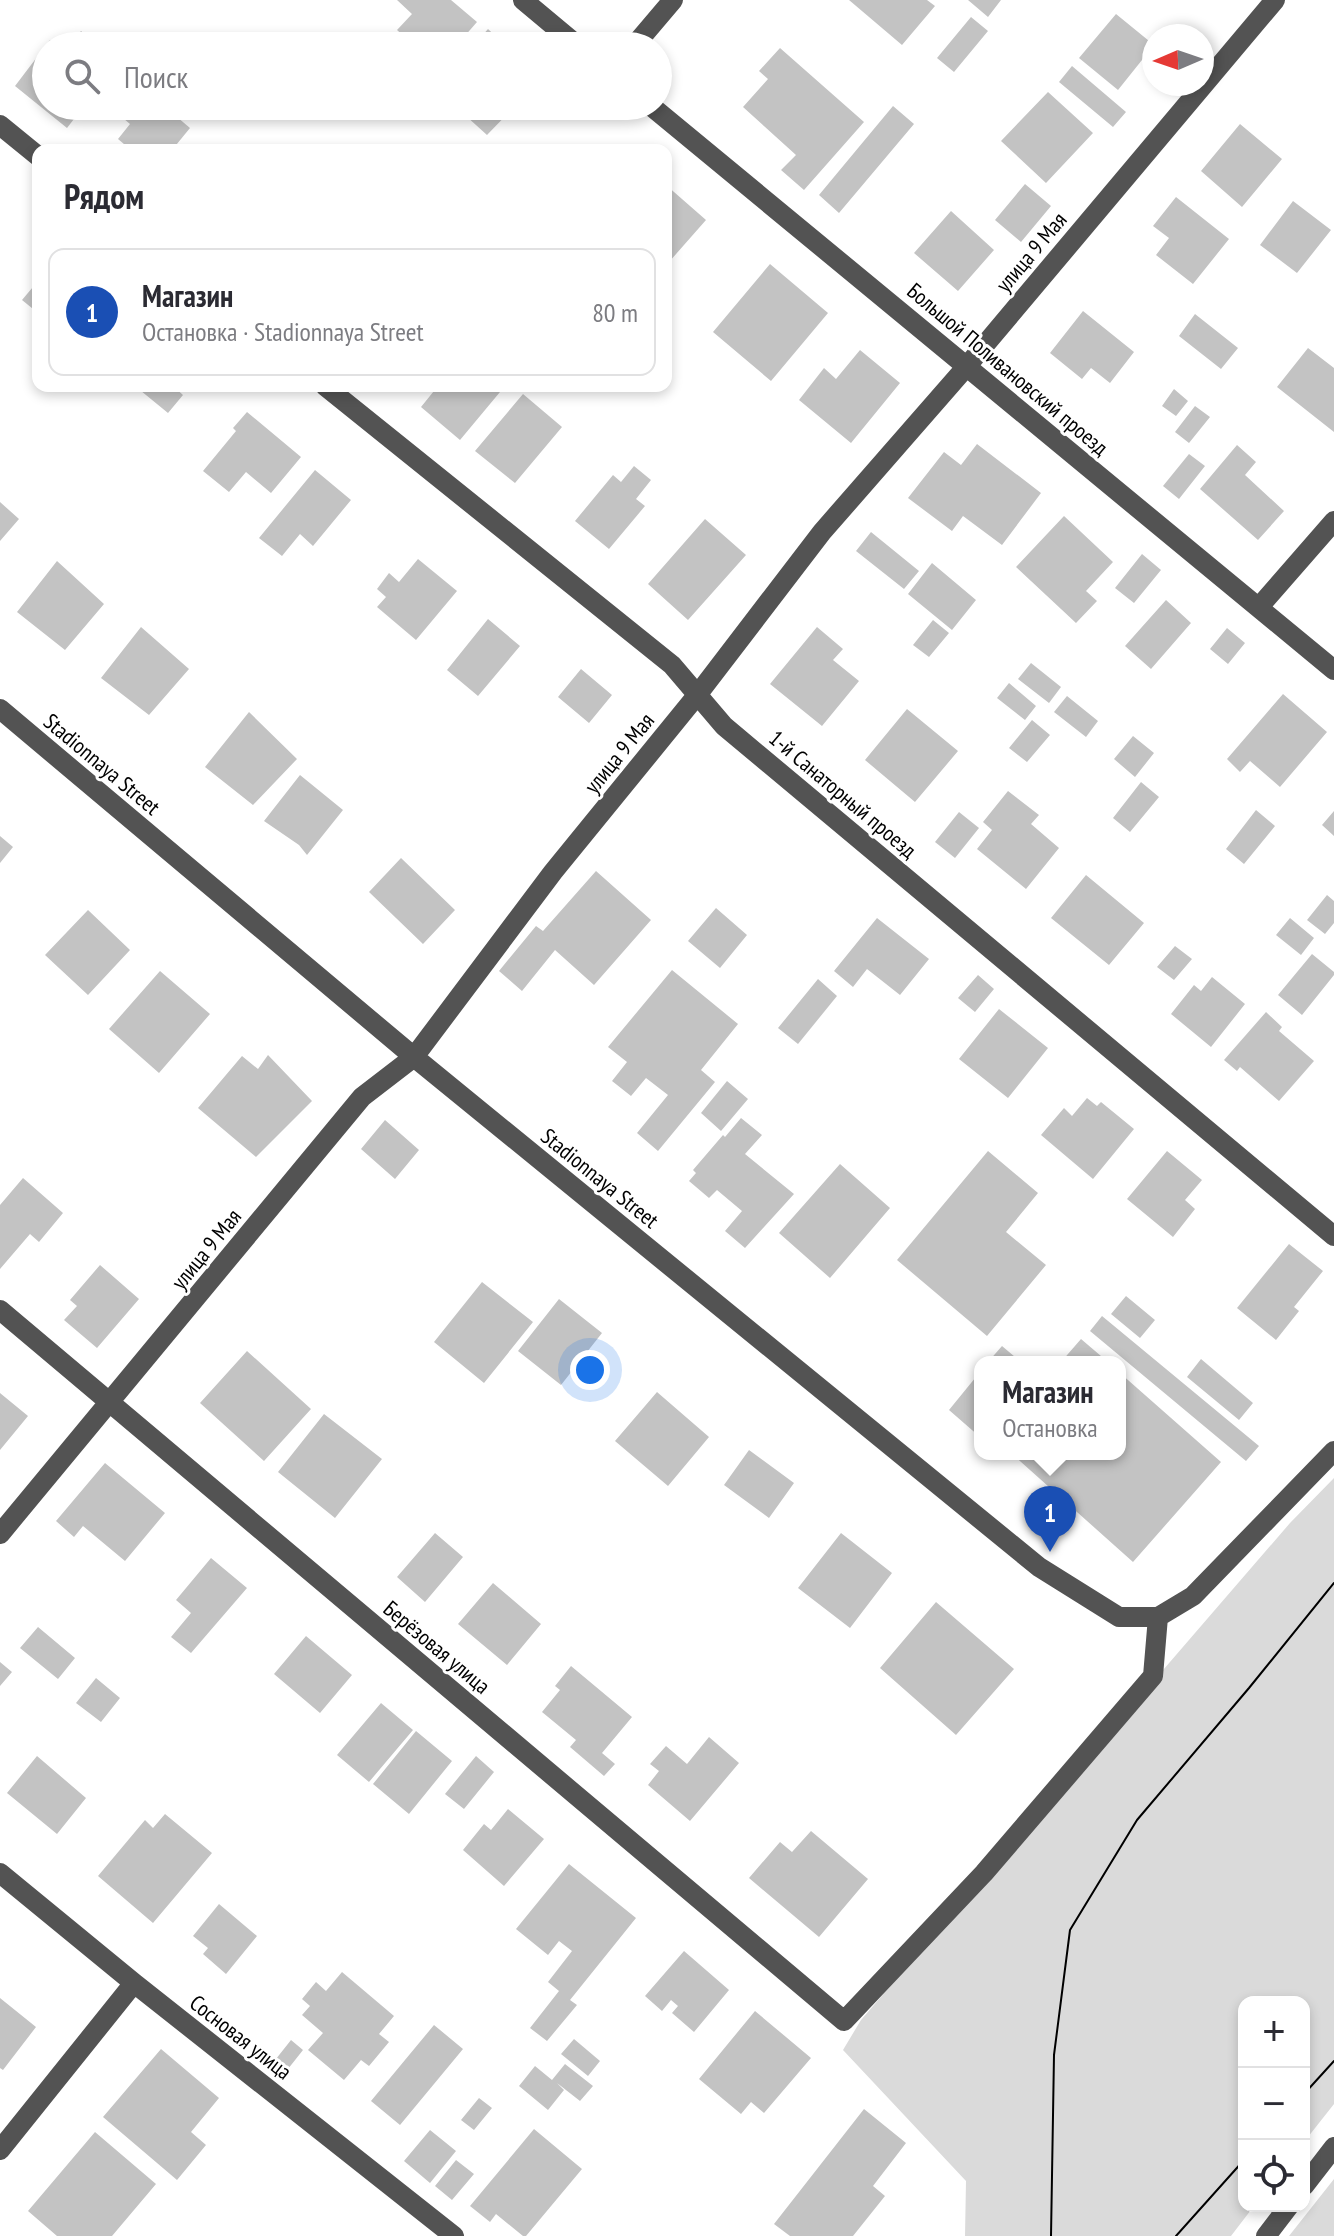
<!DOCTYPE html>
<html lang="ru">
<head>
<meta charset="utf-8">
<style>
  :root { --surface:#fff; --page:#f7f7f7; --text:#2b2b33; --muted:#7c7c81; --line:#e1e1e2; --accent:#2563eb }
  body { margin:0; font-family:"PT Sans Narrow",sans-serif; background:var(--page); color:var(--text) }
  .controls { position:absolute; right:24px; bottom:24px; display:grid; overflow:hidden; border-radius:16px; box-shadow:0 4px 12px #0003 }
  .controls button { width:72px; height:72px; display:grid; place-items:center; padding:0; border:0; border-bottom:2px solid var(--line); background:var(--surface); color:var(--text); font:40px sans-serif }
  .compass { position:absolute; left:1142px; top:24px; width:72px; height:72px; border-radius:50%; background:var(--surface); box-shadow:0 4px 12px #0003; rotate:268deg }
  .you { position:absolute; left:590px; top:1370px; width:28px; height:28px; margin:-20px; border:6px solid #fff; border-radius:50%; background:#1a73e8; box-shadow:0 0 0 12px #1a73e833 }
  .badge { display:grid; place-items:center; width:52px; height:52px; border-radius:50%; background:var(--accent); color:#fff; font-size:26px; font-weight:700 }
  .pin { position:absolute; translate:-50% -66px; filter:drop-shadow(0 2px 4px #0008) }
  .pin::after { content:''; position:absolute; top:42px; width:28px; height:24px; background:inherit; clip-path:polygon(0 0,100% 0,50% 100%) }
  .popup { position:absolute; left:974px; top:1356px; width:152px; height:104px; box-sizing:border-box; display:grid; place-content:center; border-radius:16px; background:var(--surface); filter:drop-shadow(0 2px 6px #0005); font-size:26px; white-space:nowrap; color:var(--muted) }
  .popup b { font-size:30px; color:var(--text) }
  .popup::after { content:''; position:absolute; left:50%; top:100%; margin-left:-16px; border:16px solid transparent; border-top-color:var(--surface) }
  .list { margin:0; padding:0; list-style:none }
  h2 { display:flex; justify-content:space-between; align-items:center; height:104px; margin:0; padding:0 32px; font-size:34px }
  h2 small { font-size:26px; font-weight:400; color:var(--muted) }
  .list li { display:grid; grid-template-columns:52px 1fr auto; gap:24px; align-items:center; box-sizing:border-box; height:128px; margin:0 16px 16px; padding:0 16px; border:2px solid var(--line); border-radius:16px }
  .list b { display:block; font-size:30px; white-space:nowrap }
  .list p { margin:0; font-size:26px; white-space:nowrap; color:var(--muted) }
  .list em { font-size:26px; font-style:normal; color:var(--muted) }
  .icon { flex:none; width:44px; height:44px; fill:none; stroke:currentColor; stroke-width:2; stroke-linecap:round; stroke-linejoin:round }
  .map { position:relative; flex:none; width:1334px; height:2236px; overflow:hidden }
  .search { position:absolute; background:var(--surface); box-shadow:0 4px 12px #0003; left:32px; top:32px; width:640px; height:88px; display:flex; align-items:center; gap:20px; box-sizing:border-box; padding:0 28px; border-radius:44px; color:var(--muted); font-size:30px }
  .panel { position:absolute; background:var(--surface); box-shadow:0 4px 12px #0003; left:32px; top:144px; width:640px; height:248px; border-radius:16px }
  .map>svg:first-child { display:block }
  .green { fill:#dadada }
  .building { fill:#c3c3c3 }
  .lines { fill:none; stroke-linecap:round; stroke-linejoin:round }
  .minor { stroke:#535353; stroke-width:20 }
  .tram { stroke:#000; stroke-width:2 }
  .labels { text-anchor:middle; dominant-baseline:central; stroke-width:6; stroke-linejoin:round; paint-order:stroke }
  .street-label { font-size:22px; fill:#000; stroke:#fff }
</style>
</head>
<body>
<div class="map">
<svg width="1334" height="2236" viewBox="0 0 1334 2236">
  <rect width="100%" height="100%" fill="#fff"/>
  <path class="green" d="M1334,1478V2104L1304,2142V2002H1244V2206H1254L1231,2236H965L966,2181L843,2050L861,2020L1290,1523Z
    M1334,2179V2236H1289Z"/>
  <path class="building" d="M397,0H451L477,22L456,46H399L406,38L397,30L412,14Z
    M849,0H927L935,6L902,45Z
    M968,0H1001L988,17Z
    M1116,14L1154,45L1118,90L1079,58Z
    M971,17L988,31L954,72L937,58Z
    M488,29L506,46H473Z
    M81,31L98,46H69Z
    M50,40L58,46H46V106H84L67,128L15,86Z
    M780,48L864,122L804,190L781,170L796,155L743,107L768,79L759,71Z
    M1072,66L1126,112L1113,127L1059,82Z
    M1048,92L1093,133L1046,183L1001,141Z
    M122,106H164L190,128L172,150H131L118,139L130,124L117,113Z
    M455,106H515L487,135Z
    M893,106L914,124L839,213L819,195Z
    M1240,124L1282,159L1242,207L1201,171Z
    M1025,184L1051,206L1021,242L995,220Z
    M666,185L706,220L669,262L666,260Z
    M1176,197L1229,239L1193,284L1156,255L1169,238L1153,226Z
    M1293,201L1331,230L1297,273L1260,245Z
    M951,211L994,250L958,291L914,253Z
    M770,264L828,313L771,381L713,332Z
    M38,281V313L22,300Z
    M1083,311L1134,352L1110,383L1091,368L1082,379L1050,353Z
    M1195,314L1238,348L1221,369L1179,336Z
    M1308,348L1334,368V432L1277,387Z
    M860,350L900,383L851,443L799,400L824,368L836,379Z
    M135,386H173L183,395L168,413Z
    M438,386H468L472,390L475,386H493L500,392L460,440L421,407Z
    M1174,389L1188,401L1176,416L1162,406Z
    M523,394L562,427L515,483L475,451Z
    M1195,406L1210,417L1189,443L1175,432Z
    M247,412L301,457L271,493L246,472L229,492L203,471L236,431L233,428Z
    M977,444L1041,493L1002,545L963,516L952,531L908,498L944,452L961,465Z
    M1237,445L1256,462L1245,475L1284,511L1258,540L1200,489Z
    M1189,454L1205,466L1179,499L1163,486Z
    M634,466L651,480L636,499L645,506L609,549L575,521L613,475L621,482Z
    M315,470L351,500L313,546L300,534L282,556L259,538Z
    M0,502L19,519L0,541Z
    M1064,516L1113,562L1086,591L1097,601L1076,623L1016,567Z
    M705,519L746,555L688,620L648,584Z
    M871,532L919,571L904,589L856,551Z
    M1142,554L1161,570L1134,603L1115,588Z
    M418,559L457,591L416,640L377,607L386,597L377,589L389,573L399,582Z
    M57,561L104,604L65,650L17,612Z
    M932,563L976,600L952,630L908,594Z
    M1166,600L1191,623L1151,669L1125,646Z
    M488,619L520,646L478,696L447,670Z
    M933,620L949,633L929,657L913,645Z
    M141,627L189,669L149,715L101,678Z
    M817,627L843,649L833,660L859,681L822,726L770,684Z
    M1227,628L1245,643L1228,664L1210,649Z
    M1031,663L1061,687L1049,703L1018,679Z
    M581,669L612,695L589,723L558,697Z
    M1009,683L1036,706L1025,720L997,698Z
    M1283,694L1327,732L1280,787L1250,761L1240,772L1227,759Z
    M1067,696L1098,721L1086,737L1054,712Z
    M907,709L958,751L915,802L865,760Z
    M249,712L297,759L253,805L205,767Z
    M1032,720L1050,735L1027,762L1009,748Z
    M1133,736L1154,753L1135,777L1114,759Z
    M300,775L343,810L307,855L299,845L264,821Z
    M1141,782L1159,797L1130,832L1113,818Z
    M1008,791L1039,815L1031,824L1059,848L1026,889L977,849L992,830L983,822Z
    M1256,810L1275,826L1244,864L1226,849Z
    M1334,811V836L1322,825Z
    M959,812L979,828L955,858L935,842Z
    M0,836L13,847L0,863Z
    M401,858L455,910L423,944L369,892Z
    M596,871L651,920L594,985L555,950L522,991L499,971L536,926L543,931Z
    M1086,875L1144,923L1109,965L1051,918Z
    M1327,895L1334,901V923L1325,934L1307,920Z
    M716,908L747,935L720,968L688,941Z
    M88,910L130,950L88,995L45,955Z
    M877,918L929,959L900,995L867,969L853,987L834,971Z
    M1290,918L1314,938L1301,955L1276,935Z
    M1175,946L1192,959L1174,980L1157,967Z
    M1312,954L1334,972V975L1302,1015L1278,995Z
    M672,970L738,1024L701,1070L715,1082L658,1151L637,1133L668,1095L646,1078L631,1096L612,1081L627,1062L608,1047Z
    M160,971L210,1014L159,1073L109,1029Z
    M978,975L994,989L975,1012L958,998Z
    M1212,977L1245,1004L1211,1047L1171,1014L1194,985L1201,991Z
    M818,979L837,996L798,1044L778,1028Z
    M999,1009L1048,1048L1008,1098L959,1059Z
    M1266,1012L1282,1027L1279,1031L1314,1061L1279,1101L1240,1067L1237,1071L1224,1060Z
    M268,1055L312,1101L256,1157L198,1108L242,1056L258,1069Z
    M727,1081L748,1099L721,1131L701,1113Z
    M1087,1098L1097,1106L1101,1102L1134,1129L1093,1179L1041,1135L1064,1108L1072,1116Z
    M741,1118L762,1135L745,1154L794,1194L745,1248L725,1231L742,1211L717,1190L709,1198L689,1181L696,1173L693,1170L723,1135L725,1137Z
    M385,1120L419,1150L395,1179L361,1149Z
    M988,1151L1038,1193L1006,1232L1046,1265L987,1336L897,1260Z
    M1167,1151L1202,1180L1185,1200L1195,1209L1173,1237L1127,1199Z
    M840,1164L890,1208L830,1278L779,1233Z
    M23,1178L63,1213L39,1242L30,1234L0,1269V1205Z
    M1289,1244L1323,1271L1294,1307L1299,1311L1276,1340L1237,1308Z
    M100,1265L139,1299L97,1348L64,1320L77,1306L70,1300Z
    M482,1282L533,1322L484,1383L434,1342Z
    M1126,1296L1155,1320L1140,1338L1111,1314Z
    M559,1299L602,1333L561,1385L518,1351Z
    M1102,1316L1259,1446L1246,1461L1090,1331Z
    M1081,1339L1108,1362H1061Z
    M1002,1346L1021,1362H988Z
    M247,1351L311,1409L264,1461L200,1403Z
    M1201,1359L1253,1403L1239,1420L1187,1377Z
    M980,1372V1437L949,1410Z
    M1120,1373L1221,1462L1133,1562L1012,1454H1120Z
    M657,1392L709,1437L668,1486L615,1441Z
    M0,1393L28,1416L0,1450Z
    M324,1414L382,1459L335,1518L278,1472Z
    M749,1450L794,1483L769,1518L724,1485Z
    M105,1463L165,1513L125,1561L83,1526L74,1537L56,1521Z
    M435,1533L463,1557L425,1602L397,1577Z
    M841,1533L892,1573L850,1628L798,1588Z
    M211,1558L247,1588L191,1653L171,1637L191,1613L176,1600Z
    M493,1583L541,1624L507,1665L458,1624Z
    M936,1602L1014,1669L956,1735L880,1668Z
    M38,1627L75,1658L58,1679L20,1648Z
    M306,1636L352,1675L320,1713L274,1674Z
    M0,1662L12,1672L0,1686Z
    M571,1666L632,1717L602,1753L615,1764L604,1776L570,1747L576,1740L542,1712L560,1690L555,1686Z
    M96,1678L120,1698L101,1722L76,1703Z
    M381,1703L413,1730L369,1782L337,1755Z
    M416,1731L452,1761L409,1814L373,1784Z
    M709,1737L739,1763L690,1821L648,1785L659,1771L650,1764L666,1746L687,1764Z
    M37,1756L86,1798L57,1834L7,1793Z
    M476,1756L494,1772L464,1809L445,1794Z
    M508,1809L544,1839L504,1886L463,1850L484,1824L491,1830Z
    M165,1814L212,1853L153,1923L98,1876L145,1820L153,1828Z
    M811,1831L868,1879L819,1937L749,1878L780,1842L792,1852Z
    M569,1864L636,1918L570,2000L577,2005L547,2041L530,2028L559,1991L548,1982L572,1951L559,1941L548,1955L516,1929Z
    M219,1904L257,1936L226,1974L203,1954L208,1948L193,1936Z
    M684,1951L729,1990L694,2032L672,2013L678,2006L671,2000L662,2011L645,1996Z
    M342,1972L394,2016L379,2034L389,2042L369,2066L361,2060L344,2080L308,2050L323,2033L302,2015L310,2006L302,1999L316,1982L326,1991Z
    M0,1998L36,2027L3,2070L0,2068Z
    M755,2011L811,2058L764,2113L751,2102L741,2114L699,2079Z
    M434,2025L463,2049L400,2125L371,2101Z
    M574,2039L600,2061L588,2076L561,2054Z
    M291,2040L303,2050L284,2074L272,2064Z
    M161,2049L219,2098L191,2132L206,2145L177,2180L103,2117Z
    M565,2064L593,2086L580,2101L557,2083L564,2090L548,2110L519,2086L535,2066L552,2080Z
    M479,2098L492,2108L474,2130L461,2120Z
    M864,2109L906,2143L873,2186L885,2196L853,2236H790L774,2224Z
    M534,2129L582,2169L526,2236H523L496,2214L490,2222L470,2206Z
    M430,2130L456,2151L430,2183L404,2161Z
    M95,2132L156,2184L112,2236H57L28,2211Z
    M456,2160L474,2174L452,2200L435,2186Z"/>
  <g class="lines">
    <path class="minor" d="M523,0L578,46
      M634,46L673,0
      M651,106L1334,670
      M0,125L38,156
      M325,386L672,665L724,726L1334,1236
      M1259,607L1334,521
      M0,709L414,1057L1039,1567L1119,1617H1158L1193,1596L1334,1451
      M0,1310L844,2021L984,1873L1153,1676L1158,1617
      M0,1534L362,1097L414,1057L553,872L698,694L822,532L967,366L1275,0
      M0,1873L134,1983L454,2236
      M0,2150L134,1983
      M1304,2186L1334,2147
      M1266,2236L1289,2206"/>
    <path class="tram" d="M1304,2094L1334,2061
      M1051,2236L1054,2055L1070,1930L1137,1820L1249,1688L1334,1583
      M1176,2236L1244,2160"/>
  </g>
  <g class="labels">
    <g class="street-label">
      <text transform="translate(1031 252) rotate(-50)">улица 9 Мая</text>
      <text transform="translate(1008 369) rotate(40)">Большой Поливановский проезд</text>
      <text transform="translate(619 753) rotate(-51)">улица 9 Мая</text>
      <text transform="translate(102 764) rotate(40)">Stadionnaya Street</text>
      <text transform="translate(843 794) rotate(40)">1-й Санаторный проезд</text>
      <text transform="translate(600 1178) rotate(39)">Stadionnaya Street</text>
      <text transform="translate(206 1249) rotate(-51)">улица 9 Мая</text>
      <text transform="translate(437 1647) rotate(40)">Берёзовая улица</text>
      <text transform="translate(241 2037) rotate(38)">Сосновая улица</text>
    </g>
  </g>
</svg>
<div class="controls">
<button>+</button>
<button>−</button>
<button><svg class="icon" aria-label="locate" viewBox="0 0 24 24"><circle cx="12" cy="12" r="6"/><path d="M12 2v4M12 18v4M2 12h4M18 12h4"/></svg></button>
</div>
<svg class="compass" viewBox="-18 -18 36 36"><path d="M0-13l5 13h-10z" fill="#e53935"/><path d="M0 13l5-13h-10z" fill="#7c7c81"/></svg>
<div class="you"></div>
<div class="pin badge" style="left:1050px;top:1552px;background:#1a4fb4">1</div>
<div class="popup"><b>Магазин</b>Остановка</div>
<div class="search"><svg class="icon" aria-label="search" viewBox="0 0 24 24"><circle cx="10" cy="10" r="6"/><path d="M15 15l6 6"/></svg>Поиск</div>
<section class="panel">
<h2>Рядом<small></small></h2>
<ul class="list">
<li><span class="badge" style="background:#1a4fb4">1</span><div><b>Магазин</b><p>Остановка · Stadionnaya Street</p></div><em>80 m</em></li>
</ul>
</section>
</div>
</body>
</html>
